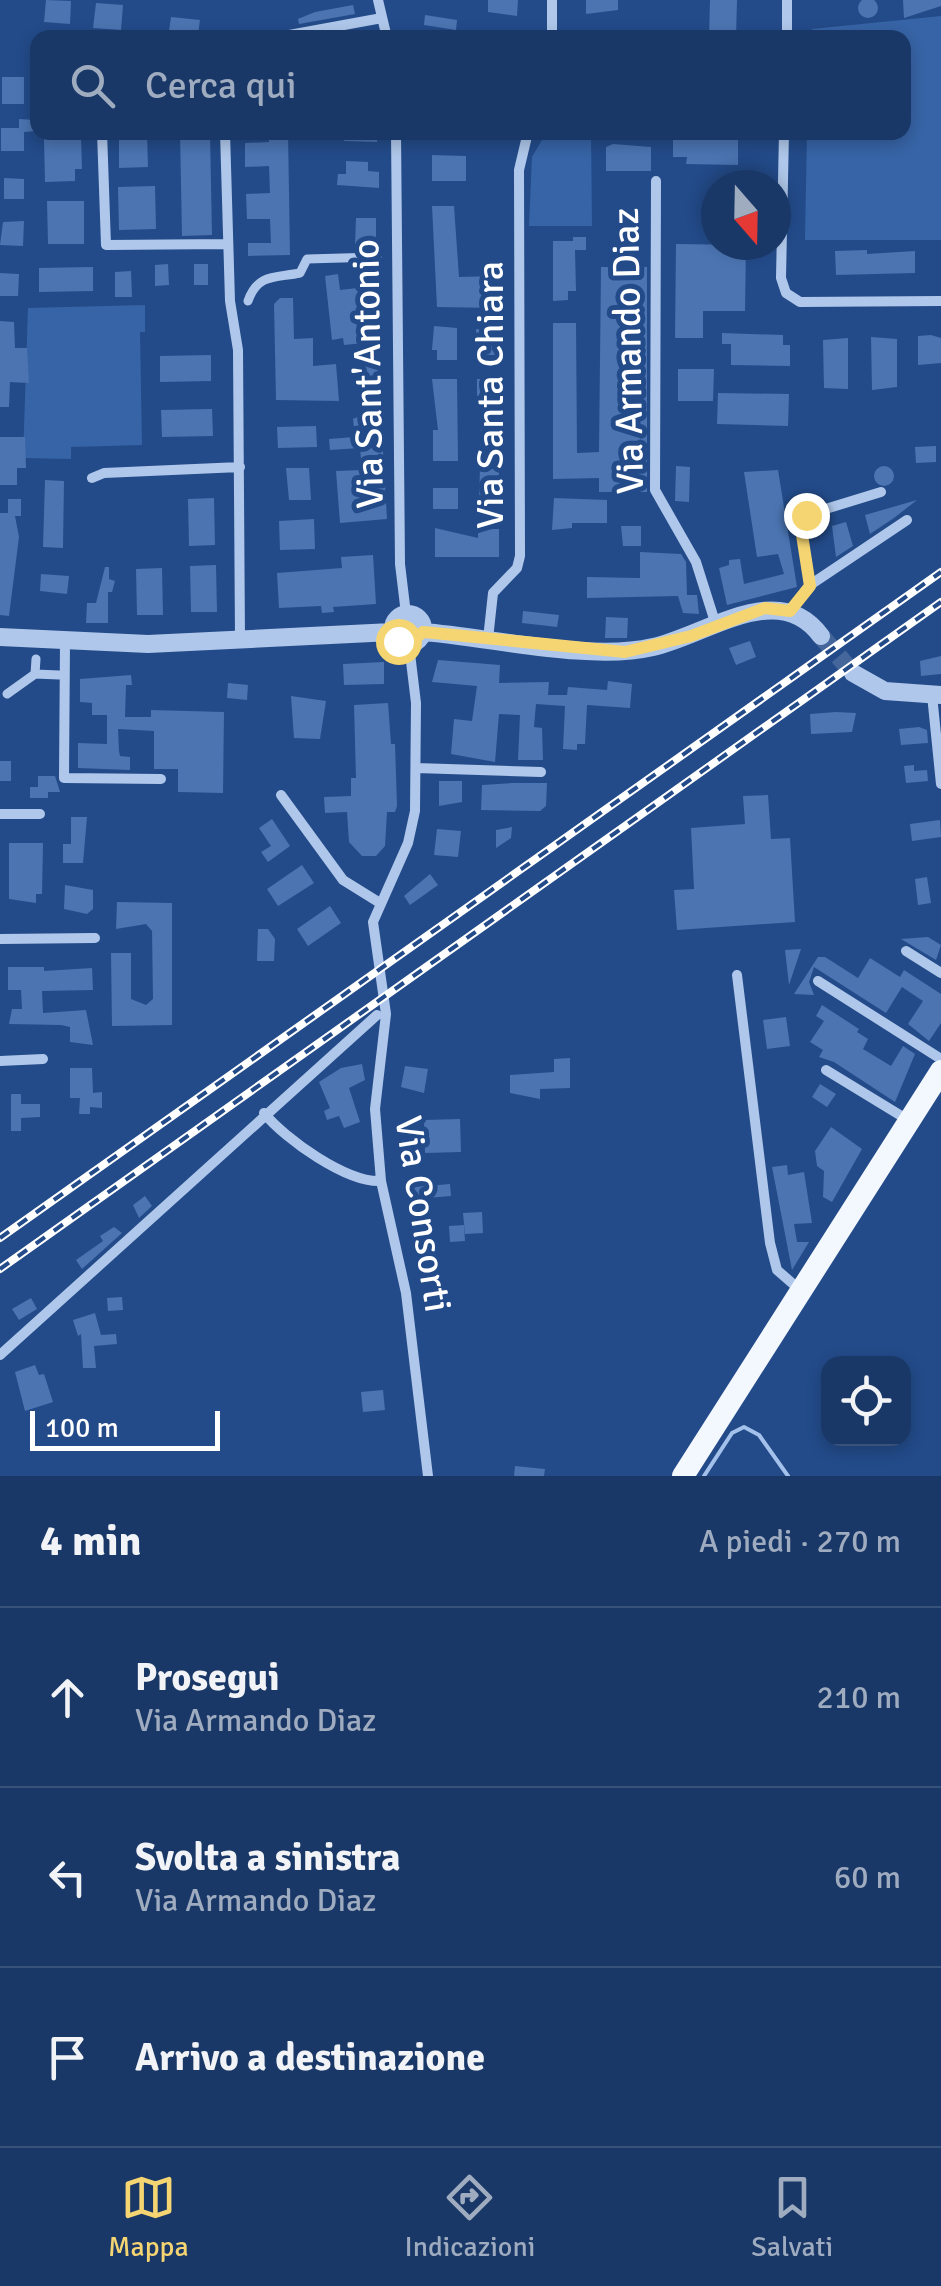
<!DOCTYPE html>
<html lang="it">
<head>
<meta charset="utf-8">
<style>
  :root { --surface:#1a3867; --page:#233f6d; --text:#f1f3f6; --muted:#9facc0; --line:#38527b; --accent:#f5d572 }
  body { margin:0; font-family:Signika,sans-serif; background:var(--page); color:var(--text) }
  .controls { position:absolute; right:30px; bottom:30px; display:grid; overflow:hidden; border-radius:20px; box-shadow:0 5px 15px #0003 }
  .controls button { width:90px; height:90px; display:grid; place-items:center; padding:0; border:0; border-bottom:2px solid var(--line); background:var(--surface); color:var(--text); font:50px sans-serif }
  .compass { position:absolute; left:701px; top:170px; width:90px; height:90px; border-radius:50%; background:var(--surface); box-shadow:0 5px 15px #0003; rotate:160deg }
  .scale { position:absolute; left:30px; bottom:25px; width:190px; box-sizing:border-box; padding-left:10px; border:5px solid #fff; border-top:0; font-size:28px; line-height:35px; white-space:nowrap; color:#fff; -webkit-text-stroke:8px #234b89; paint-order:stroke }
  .stop { position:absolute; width:30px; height:30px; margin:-22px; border:8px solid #f5d572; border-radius:50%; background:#fff }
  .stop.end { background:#f5d572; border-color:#fff; box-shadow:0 2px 10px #0008 }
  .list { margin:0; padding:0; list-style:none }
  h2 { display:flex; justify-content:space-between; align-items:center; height:130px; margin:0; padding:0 40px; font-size:42px }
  h2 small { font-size:32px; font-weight:400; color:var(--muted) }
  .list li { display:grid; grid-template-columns:65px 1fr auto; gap:30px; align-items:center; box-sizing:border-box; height:180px; padding:0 40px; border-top:2px solid var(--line) }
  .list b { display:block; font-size:38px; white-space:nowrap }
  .list p { margin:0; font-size:32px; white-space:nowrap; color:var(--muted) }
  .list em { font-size:32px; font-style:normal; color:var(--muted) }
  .icon { flex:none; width:55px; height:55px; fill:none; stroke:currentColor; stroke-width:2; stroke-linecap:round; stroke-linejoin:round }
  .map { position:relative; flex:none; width:941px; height:1476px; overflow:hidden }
  .search { position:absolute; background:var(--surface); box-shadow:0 5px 15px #0003; left:30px; right:30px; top:30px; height:110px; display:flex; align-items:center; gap:25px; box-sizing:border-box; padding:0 35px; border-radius:20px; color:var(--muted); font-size:38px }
  .sheet { height:670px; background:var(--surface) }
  nav { display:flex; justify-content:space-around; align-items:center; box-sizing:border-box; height:140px; border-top:2px solid var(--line); background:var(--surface); font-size:28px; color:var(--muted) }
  nav a { display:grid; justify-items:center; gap:5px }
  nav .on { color:var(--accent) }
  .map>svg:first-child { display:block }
  .green { fill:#3764a6 }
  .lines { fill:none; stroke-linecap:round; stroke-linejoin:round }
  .stream { stroke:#a3c1eb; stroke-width:4 }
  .building { fill:#4b74b1 }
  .tertiary-tunnel { stroke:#44669b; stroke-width:18; stroke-dasharray:18 9; stroke-linecap:butt }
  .pedestrian { stroke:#afc7ea; stroke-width:9 }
  .minor { stroke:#afc7ea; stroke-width:10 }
  .tertiary { stroke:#afc7ea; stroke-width:18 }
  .primary { stroke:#f3f7fe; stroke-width:22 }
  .rail-casing { stroke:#fff; stroke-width:8 }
  .rail { stroke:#234b89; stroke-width:4; stroke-dasharray:11; stroke-linecap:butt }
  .route { stroke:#f5d572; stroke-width:12 }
  .labels { text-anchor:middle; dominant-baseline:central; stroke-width:10; stroke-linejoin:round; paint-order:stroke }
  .street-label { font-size:38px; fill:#fff; stroke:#234b89 }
</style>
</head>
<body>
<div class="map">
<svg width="941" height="1476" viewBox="0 0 941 1476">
  <rect width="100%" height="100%" fill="#234b89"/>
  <path class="green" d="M941,16V240H805L807,133L904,132V38L813,37L812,29Z
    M546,133H591L592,226H529L532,157Z
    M145,305V332H140L142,445L71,447V459L23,458L28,308Z"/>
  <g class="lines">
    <path class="stream" d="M704,1476L732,1433L744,1427L759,1435L788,1476"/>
  </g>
  <path class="building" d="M858 8a10 10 0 1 1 20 0a10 10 0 1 1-20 0Z
    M46,0L71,1L70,24L44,22Z
    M488,0H518L517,16L488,12Z
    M586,0H618V10L586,14Z
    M710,0H737L736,38H709Z
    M903,0H941V6L904,18Z
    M96,3L123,5L121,30L93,28Z
    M353,5L355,14L299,24L298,19L315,12Z
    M425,15L457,20L456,30L424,25Z
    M171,17L200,20L198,34L169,31Z
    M2,77H24V104H2Z
    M19,119L36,120V131L24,132V151H1V128H19Z
    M119,132H147L148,167L119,168Z
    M180,132H210L212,235L182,236Z
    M268,132H288L290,255L248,256V243H271L270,219H247L246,194L270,193L269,166L245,167V143L269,142Z
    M344,132H378L377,142L344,141Z
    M673,132H696V139L738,140V165L686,164L687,157H673Z
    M81,138L82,169H75V181L45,182L44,139Z
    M613,144L651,147V171H606V147Z
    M432,155L466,156V181H432Z
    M346,161L368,162V171L379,172V188L337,185L338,174H346Z
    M4,178L24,179V199H4Z
    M155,186L156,229L119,230L118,187Z
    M47,201H84V244H48Z
    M432,206H454L459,277L498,276V308L437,307Z
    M356,218H376V245H355Z
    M24,221L23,246L0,245L3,222Z
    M573,237H586V250H575L576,291H568V300L553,301V241H573Z
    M676,244L746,245L745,311H703V338H675Z
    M867,250V254L915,251V273L836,275L835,251Z
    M168,264L169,285L155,286V265Z
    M194,264H208V285H194Z
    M93,267V291L39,292V268Z
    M601,267H647V492H599V478L553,479V323H576L577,453L599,452Z
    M131,271L132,297H115V272Z
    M0,273L19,274L18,296H0Z
    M338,274L340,290L366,287L368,304L359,305L364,343L344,345L343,338L332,340L325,276Z
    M280,298H293L294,339L313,338V366L336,364L339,401L276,400L274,304Z
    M0,321L14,322L15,348H27L29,383L10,382L9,407H0Z
    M434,326L457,328V360H437V350H432Z
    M476,329L499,332V355H476Z
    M722,333L783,335V345H790V366L731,365V344H722Z
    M931,335L941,338V363L918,365V336Z
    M871,337L897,339V387L872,390Z
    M848,338V389L824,388L823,340Z
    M377,349L387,519L340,523L336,471L362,470L360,448L330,450L329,439L355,437L353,419L362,415L359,350Z
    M211,355V381L160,382V356Z
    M678,369H714L713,401H678Z
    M432,379H457L458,461H433V430H438Z
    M477,379H498V404H477Z
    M718,393L789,394L788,426L717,424Z
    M212,409L213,436L162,437L161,410Z
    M481,425H499V506H479Z
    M316,426L317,447L278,448L277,427Z
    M0,437H25L26,468H17V485H0Z
    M936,446V462L916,463L915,447Z
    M874 476a10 10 0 1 1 20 0a10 10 0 1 1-20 0Z
    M676,466L690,467L689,502L675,501Z
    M286,468H309L311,500H289Z
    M778,470L797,587L727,605L719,568L729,565V560L740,559L744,584L784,574L778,554L757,557L744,472Z
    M45,480L64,481L63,548L43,547Z
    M433,488H458V509H433Z
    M214,498L215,545L189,546L188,499Z
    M554,498L607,500V523H572V528L552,530Z
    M8,499H21V516H15L19,537L9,616L0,615V513H8Z
    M917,500L894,518L870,534L865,515Z
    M314,519L315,549L280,550L279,521Z
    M846,522L853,546L836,557L832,526Z
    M621,526H641V546H623Z
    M435,528L478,538V529H499V557H435Z
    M640,552L681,554L686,562L687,595H697L699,614L683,613L678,596L587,598V577L640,578Z
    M373,555L376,604L333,607L334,612L322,613L321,606L279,608L277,573L342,568L341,557Z
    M216,565L217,612H191L190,566Z
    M105,567H109V579L115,581L112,592H108V623H86L87,603H96Z
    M162,568L163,615H137L136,569Z
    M41,574L69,576L67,594L40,591Z
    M523,611L559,615L557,627L522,623Z
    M606,617L628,618L627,638H605Z
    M750,641L756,657L736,665L729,648Z
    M941,656V674L921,676L920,661Z
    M438,660L500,665L499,683L549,682L548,695H567L568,687L607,690L608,681L632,684L630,708L587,705L585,744H577V750L563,749L565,706L536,704L534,727L542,728L543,760H518L520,715L499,714L495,762L451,754L454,719L472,721L477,686L432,682Z
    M384,662V684L344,685L343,664Z
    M131,675L132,685H126L125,717H151V710L224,712L223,793L178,792V769H154V731L118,729L119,751L120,756L130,757V770L78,768V743L107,744V715H92V703L80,702V679Z
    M228,683L248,685L247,700L227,698Z
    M291,696L326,701L320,739L294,738Z
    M388,703L391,744H395L397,806L395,812H387L385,846L376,856H362L349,842L347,812L325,813L324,797L351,796V778H356L354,705Z
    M836,712L856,713L852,732L811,734L810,714Z
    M919,727L927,730L928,743L901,745L899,729Z
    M0,761H11V781H0Z
    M914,765V771L927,770L928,781L906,783L904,766Z
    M38,776H55L60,792H48V798H30V787H38Z
    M439,781H462V802L439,806Z
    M512,783H547L546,806L540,811L481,810L482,785Z
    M768,795L771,839L790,838L795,922L677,930L674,890L694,889L691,828L745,824L743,796Z
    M71,817H87L83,863H63V844H71Z
    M272,819L290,846L268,862L261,852L271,846L259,828Z
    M940,820L941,837L912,841L910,824Z
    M512,827L511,838L496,848V830Z
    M437,829L461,831L458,857L434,855Z
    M9,843H43L42,894H36V903L9,899Z
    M302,865L314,883L278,906L267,889Z
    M430,874L438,885L410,905L404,896Z
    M927,877L931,903L918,905L915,879Z
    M65,885L93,890V909L87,914L64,909Z
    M117,902L172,903V1025L112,1026L111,953H131V999L146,1005L153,999L152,931L146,924L116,929Z
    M330,906L341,923L308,946L297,929Z
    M258,929H268L275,939L274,961H257Z
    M928,937L941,945L936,960L901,939Z
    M801,949L789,985L785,950Z
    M818,957H825L858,978L870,958L900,977L904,970L941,994V1023L929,1041L908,1024L923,1001L902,987L886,1013L814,967L809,982L814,995L794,994Z
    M8,967H44V971L92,968L93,990L42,991L43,1013L86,1010L93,1045L70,1042V1027L61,1025L9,1024L12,1009H22L21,990H8Z
    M822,1005L859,1029L857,1032L868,1039L863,1049L891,1066L903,1046L915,1054L895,1102L834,1062L819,1057L823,1050L810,1042L824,1021L816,1016Z
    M786,1017L790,1046L767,1049L763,1020Z
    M570,1058V1088L540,1089V1099L510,1093V1075L554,1072V1059Z
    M362,1064L365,1080L349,1088L360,1122L344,1128L339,1116L327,1120L324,1111L330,1108L319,1082L341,1068Z
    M405,1066L428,1069L424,1093L401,1087Z
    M70,1068H92L93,1093L102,1092V1108L90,1107V1114H79L80,1098H70Z
    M820,1084L836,1094L827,1107L812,1097Z
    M11,1094H21V1104H40V1117L21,1118V1131H11Z
    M460,1119L461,1152L425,1153L424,1120Z
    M831,1127L862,1149L832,1202L823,1197L824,1171L817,1166L815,1151Z
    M787,1165L788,1175L804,1172L812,1223L794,1224L797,1242H809L792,1270L772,1167Z
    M450,1184L451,1196L415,1199L414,1187Z
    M145,1196L152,1206L139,1218L133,1205Z
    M482,1212L483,1233L465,1234L463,1213Z
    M464,1225L465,1241L450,1242L449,1226Z
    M114,1227L122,1233L82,1269L76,1260L103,1241L100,1236Z
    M122,1297L123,1310L108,1311L107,1298Z
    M31,1298L37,1309L19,1320L12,1309Z
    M95,1313L101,1335L116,1334L117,1344L94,1346L96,1368H83L81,1334L78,1336L73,1320Z
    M35,1365L39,1375L44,1374L53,1402L25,1411L15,1372Z
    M383,1390L385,1410L363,1412L361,1392Z
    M515,1466L545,1469L544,1476H514Z"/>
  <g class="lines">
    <path class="tertiary-tunnel" d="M821,636L853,673"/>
    <path class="pedestrian" d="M248,301C258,273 276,278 300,273L307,259L377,257
      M35,674L59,675
      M7,694L35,674L36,659"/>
    <path class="minor" d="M378,0L387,38
      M273,38L382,18
      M552,38V0
      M787,38V0
      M102,132L106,245L227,244
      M225,132L230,301L238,350L240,638
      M396,132L400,564L406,614
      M784,132L781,278L786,293L800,302L941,301
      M656,181L655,490L696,562L716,625
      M92,478L104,473L240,467
      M810,585L800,521L806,515L881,492
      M790,611L810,585L907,520
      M488,639L493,593L517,568L520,556L519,170L528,132
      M65,642L64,778L161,779
      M409,645L416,703L415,811L408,843L373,922L386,1014L375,1109L381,1181L406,1293L428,1476
      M932,695L941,784
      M416,768L541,772
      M281,795L343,880L380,903
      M0,814H40
      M0,939L95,938
      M906,951L941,973
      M737,975L770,1243L777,1270L800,1290
      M818,981L941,1059
      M0,1061L43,1059
      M826,1070L908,1120
      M264,1113C285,1139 347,1183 381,1181
      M0,1355L377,1015"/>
    <path class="tertiary" d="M393 629a15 15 0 1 1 30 0a15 15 0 1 1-30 0Z
      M423,632C489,637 590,662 653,647C707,635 779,578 821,636
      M0,637L148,644L392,632
      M853,673L885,691L941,695"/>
    <path class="primary" d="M683,1476L941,1071"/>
    <g class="rail-casing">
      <path id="rail" d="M0,1238L941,572
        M0,1269L941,602"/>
    </g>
    <use href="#rail" class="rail"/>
  </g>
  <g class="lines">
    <path class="route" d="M398,641L409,644L423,632L434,633L625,652L691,636L765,608L790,611L810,586L800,522L806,515"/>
  </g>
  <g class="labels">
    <g class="street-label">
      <text transform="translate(628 351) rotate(-91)">Via Armando Diaz</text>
      <text transform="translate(368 374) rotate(-91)">Via Sant'Antonio</text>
      <text transform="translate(490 395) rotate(-90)">Via Santa Chiara</text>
      <text transform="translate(423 1214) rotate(81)">Via Consorti</text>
    </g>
  </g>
</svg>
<div class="controls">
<button><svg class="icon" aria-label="locate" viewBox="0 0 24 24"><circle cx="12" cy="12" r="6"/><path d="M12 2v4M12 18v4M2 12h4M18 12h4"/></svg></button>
</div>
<svg class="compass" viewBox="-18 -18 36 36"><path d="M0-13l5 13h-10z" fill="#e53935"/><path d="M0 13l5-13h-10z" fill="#9facc0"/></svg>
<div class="scale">100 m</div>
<div class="stop" style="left:398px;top:641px"></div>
<div class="stop end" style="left:806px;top:515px"></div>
<div class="search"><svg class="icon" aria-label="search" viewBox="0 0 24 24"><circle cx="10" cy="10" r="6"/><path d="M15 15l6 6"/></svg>Cerca qui</div>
</div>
<section class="sheet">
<h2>4 min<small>A piedi · 270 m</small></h2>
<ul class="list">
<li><svg class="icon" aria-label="ahead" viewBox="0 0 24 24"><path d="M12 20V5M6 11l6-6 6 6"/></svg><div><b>Prosegui</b><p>Via Armando Diaz</p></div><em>210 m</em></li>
<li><svg class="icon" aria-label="left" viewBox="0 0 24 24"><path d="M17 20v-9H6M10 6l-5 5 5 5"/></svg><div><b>Svolta a sinistra</b><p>Via Armando Diaz</p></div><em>60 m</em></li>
<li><svg class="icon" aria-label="arrive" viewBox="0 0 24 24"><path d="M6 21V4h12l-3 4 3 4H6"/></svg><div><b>Arrivo a destinazione</b></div></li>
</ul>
</section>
<nav>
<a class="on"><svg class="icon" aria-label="map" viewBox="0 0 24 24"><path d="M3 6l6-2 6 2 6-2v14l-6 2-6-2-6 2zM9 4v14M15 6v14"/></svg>Mappa</a>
<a><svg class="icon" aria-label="directions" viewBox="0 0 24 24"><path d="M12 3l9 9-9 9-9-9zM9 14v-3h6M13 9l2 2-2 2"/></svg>Indicazioni</a>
<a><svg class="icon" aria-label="saved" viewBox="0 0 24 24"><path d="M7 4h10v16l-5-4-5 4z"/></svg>Salvati</a>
</nav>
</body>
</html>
